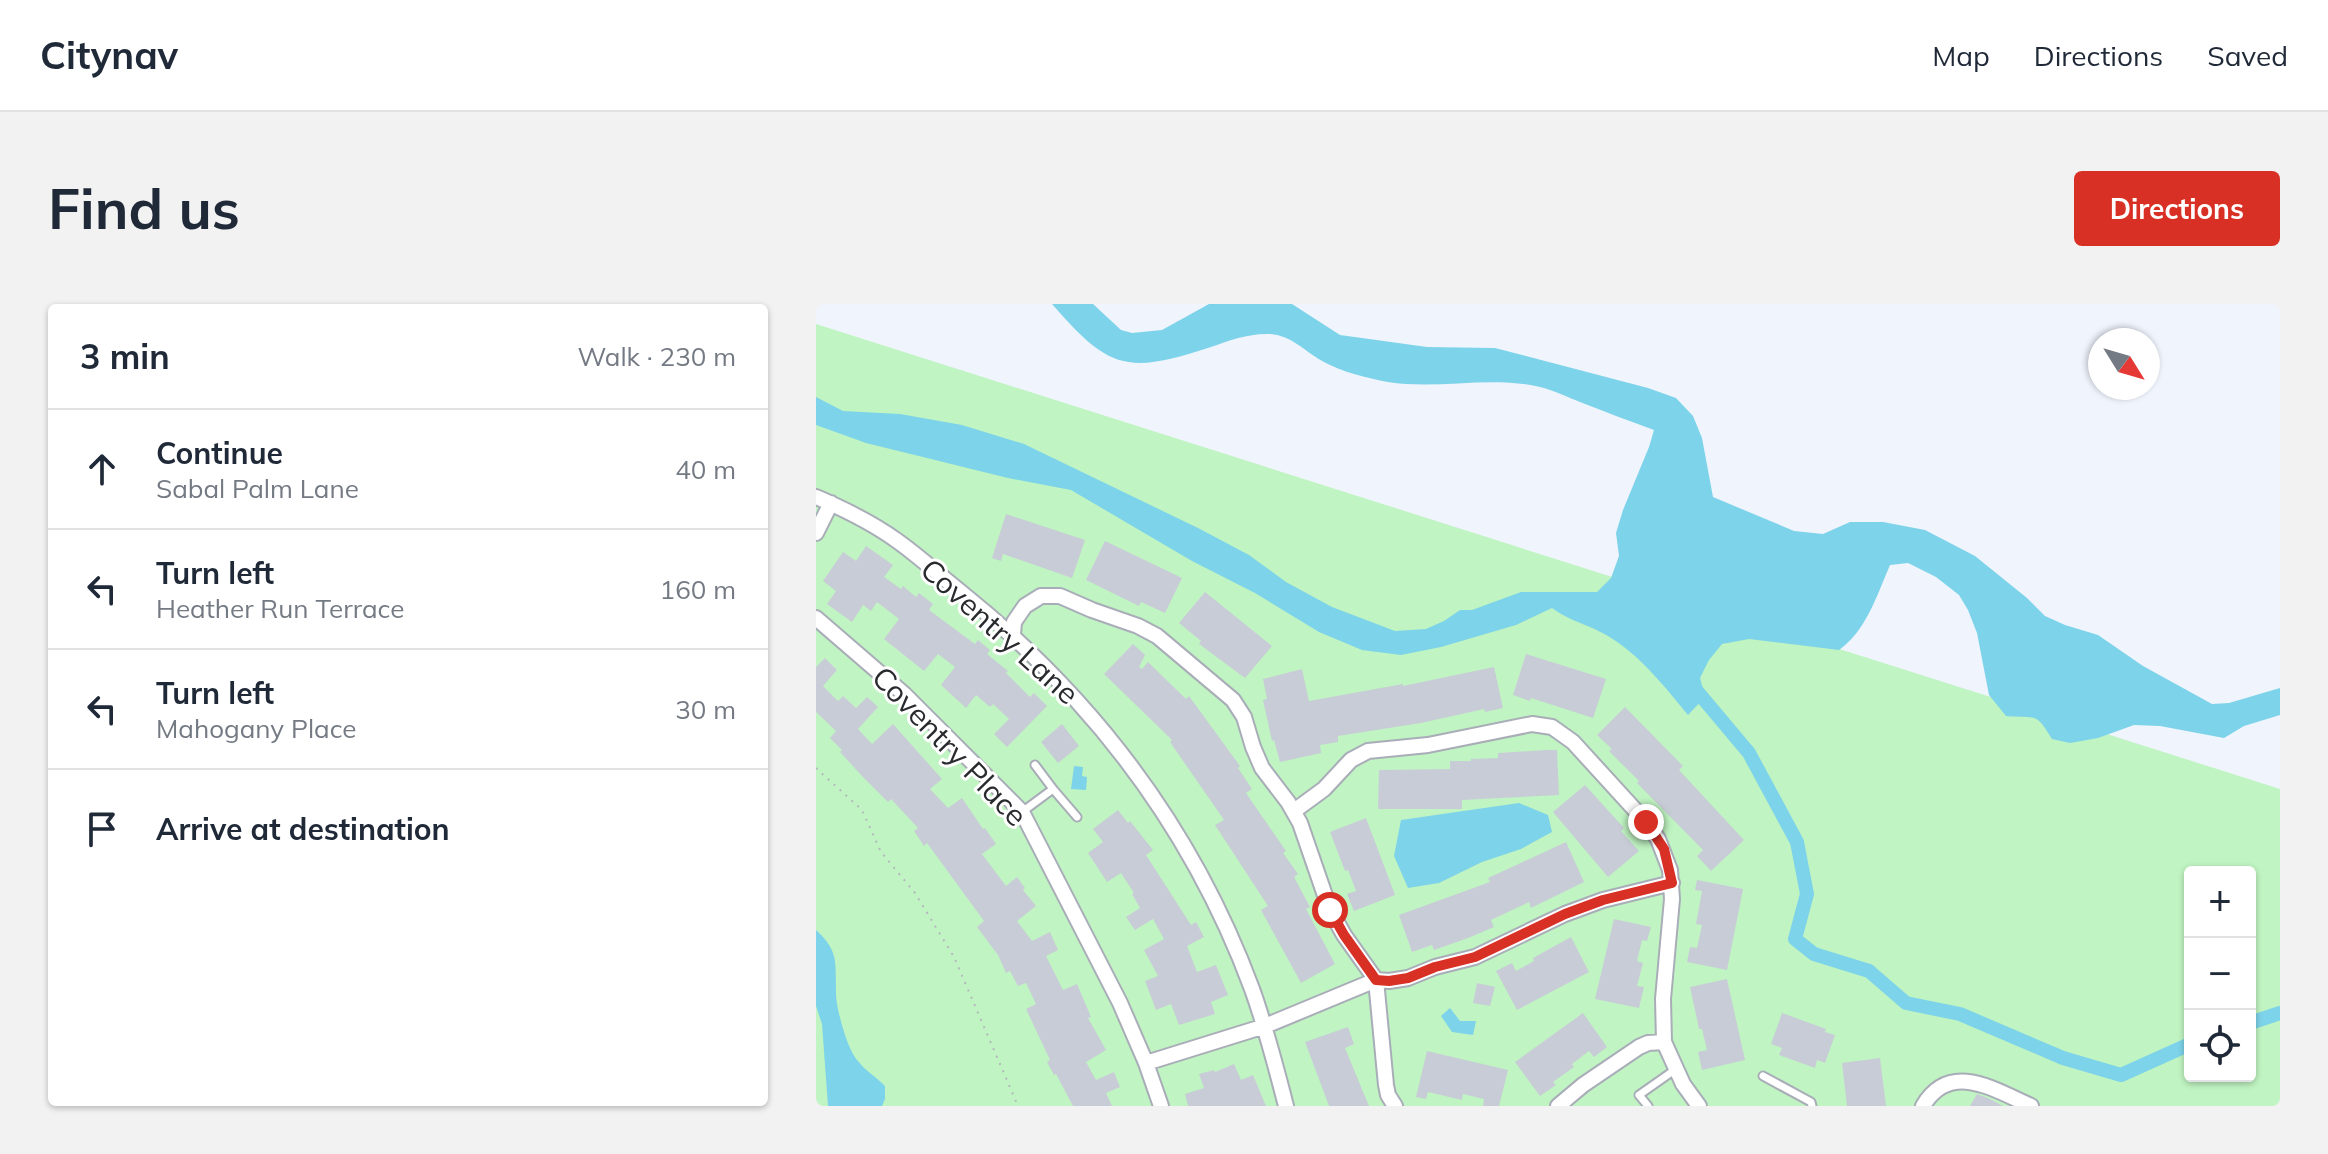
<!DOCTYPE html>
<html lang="en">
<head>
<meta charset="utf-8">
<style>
  :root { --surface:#fff; --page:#f2f2f3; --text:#1f2937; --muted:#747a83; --line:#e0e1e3; --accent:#d93025 }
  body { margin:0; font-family:Mulish,sans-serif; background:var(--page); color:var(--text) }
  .controls { position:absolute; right:24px; bottom:24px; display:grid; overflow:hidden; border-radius:8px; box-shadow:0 2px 6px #0004 }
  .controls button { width:72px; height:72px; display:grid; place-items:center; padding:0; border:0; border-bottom:2px solid var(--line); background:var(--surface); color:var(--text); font:40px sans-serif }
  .compass { position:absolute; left:1272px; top:24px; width:72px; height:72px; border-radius:50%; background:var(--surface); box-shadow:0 2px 6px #0004; rotate:127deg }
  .stop { position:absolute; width:24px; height:24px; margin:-18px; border:6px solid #d93025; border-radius:50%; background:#fff }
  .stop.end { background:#d93025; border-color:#fff; box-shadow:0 2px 8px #0008 }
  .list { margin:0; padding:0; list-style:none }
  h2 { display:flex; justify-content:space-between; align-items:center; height:104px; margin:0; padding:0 32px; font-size:34px }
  h2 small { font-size:26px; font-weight:400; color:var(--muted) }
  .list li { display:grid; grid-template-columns:52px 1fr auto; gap:24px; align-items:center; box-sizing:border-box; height:120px; padding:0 32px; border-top:2px solid var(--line) }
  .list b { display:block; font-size:30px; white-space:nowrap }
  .list p { margin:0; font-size:26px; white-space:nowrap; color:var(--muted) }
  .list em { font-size:26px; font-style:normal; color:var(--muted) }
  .icon { flex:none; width:44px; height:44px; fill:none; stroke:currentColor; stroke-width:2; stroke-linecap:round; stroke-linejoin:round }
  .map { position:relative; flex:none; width:1464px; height:802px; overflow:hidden; border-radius:8px }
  header { display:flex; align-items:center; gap:48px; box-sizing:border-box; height:112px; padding:0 40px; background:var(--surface); border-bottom:2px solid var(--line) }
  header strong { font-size:38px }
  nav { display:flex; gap:44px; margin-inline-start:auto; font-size:28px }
  .intro { display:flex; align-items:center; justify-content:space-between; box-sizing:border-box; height:192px; padding:0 48px }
  h1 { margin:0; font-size:56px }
  .button { padding:20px 36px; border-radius:8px; background:var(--accent); color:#fff; font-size:28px; font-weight:700 }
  main { display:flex; gap:48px; padding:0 48px }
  aside { flex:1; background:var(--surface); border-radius:8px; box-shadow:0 2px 6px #0004 }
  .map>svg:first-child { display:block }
  .green { fill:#c0f4c2; fill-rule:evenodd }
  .water { fill:#7dd3e9 }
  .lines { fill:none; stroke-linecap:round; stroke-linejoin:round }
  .canal { stroke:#7dd3e9; stroke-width:14 }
  .building { fill:#c8ccd7 }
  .service-casing { stroke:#a9adb8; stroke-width:11 }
  .minor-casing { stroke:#a9adb8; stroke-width:18 }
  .path { stroke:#b4b7be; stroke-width:2; stroke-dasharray:2 6; stroke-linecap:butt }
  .service { stroke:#fff; stroke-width:7 }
  .minor { stroke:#fff; stroke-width:14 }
  .route { stroke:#d93025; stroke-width:10 }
  .labels { text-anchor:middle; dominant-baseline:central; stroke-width:6; stroke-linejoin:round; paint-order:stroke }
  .street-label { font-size:30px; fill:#292a2e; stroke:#fff }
</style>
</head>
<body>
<header>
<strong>Citynav</strong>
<nav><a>Map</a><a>Directions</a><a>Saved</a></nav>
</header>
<div class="intro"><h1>Find us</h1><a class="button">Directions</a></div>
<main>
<aside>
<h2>3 min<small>Walk · 230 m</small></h2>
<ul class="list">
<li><svg class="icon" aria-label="ahead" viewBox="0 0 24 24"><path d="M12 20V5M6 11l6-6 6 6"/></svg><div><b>Continue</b><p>Sabal Palm Lane</p></div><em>40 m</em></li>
<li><svg class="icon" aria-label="left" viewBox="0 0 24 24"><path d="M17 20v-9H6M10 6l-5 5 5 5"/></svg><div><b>Turn left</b><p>Heather Run Terrace</p></div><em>160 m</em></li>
<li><svg class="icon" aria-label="left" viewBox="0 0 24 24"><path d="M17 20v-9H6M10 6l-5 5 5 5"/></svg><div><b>Turn left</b><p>Mahogany Place</p></div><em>30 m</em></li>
<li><svg class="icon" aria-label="arrive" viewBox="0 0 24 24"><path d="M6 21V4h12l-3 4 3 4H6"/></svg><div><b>Arrive at destination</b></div></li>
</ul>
</aside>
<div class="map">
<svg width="1464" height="802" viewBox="0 0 1464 802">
  <rect width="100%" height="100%" fill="#f0f4fd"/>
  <path class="green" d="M0,20L1464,485V802H0ZM1374,568H1434V772H1374Z"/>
  <path class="water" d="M236,0H277L305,26L316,29L346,26L393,0H476L524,31L611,43L679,44L832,84L860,94L877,112L886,134L897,193L978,227L1007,230L1034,218H1067L1109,226L1159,252L1211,294L1229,312L1249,321L1282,331L1327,362L1396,400L1413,399L1464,384V411L1428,422L1408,434L1344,422L1318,421L1282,434L1254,439L1236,435C1219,407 1221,415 1190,412L1173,391L1161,329L1152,306L1143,291L1120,273L1092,259L1074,261C1061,291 1050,327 1023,346L933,335L906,340L893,356L884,374L889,393L872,411C849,383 824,351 792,332C774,321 753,317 736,304L700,321L625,343L585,351L546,346L503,328L439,289L376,257L255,186L192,174L50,139L0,121V93L27,107L84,110L146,121L208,140L382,224L433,251L470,278L516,303L579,327L610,325L628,317L644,306H656L705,288H781L795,274L803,252L800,229L807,206L833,143L838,126C814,117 789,108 764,98C751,93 737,86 724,83C674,71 623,86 572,78C551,74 526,68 508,58C489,48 477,32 454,30C434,29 414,36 395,43C312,70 294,67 236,0Z
    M258,462L267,463L266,472L271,473L270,486L255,485Z
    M703,499L732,511L736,528L705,545L666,558L623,579L592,584L578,552L585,516Z
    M0,626C24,648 19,660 20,689C20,704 30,738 37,750C45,764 58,771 69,782V795L66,802H12L6,720L0,702Z
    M634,704L644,717H660L657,731L636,728L625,712Z"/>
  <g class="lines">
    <path class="canal" d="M875,380L933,449L981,538L991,590L979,635L998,650L1053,667L1090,699L1144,710L1247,754L1305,771L1374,740
      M1434,719L1464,709"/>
  </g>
  <path class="building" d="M190,210L269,236L256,274L187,250L185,257L176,254Z
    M289,237L366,274L349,309L325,298L323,302L270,276Z
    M50,242L77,261L68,273L85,285L87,282L100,293L103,289L117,300L113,306L159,340L162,336L174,346L171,350L192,367L190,369L214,393L218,389L231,402L191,443L178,430L193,415L177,400L174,403L160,391L150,404L125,381L139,363L122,350L108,367L68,335L83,315L61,298L55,307L47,301L36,318L11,300L20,287L7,277L18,261L27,248L40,257Z
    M389,288L456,342L429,374L383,340L385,337L363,319Z
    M317,340L329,351L323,363L326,365L332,358L370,395L373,392L424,462L422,464L436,485L430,489L470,547L467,549L482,570L478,573L494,603L490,605L519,660L485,679L445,606L452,602L399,521L408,516L354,438L356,436L288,370Z
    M710,350L790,375L777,414L715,394L714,397L697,391Z
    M9,354L21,366L7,382L22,397L27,392L40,404L51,393L62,403L42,425L56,440L77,420L126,475L114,485L132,504L146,494L167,525L169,524L180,540L166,550L190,582L201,573L209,584L207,586L220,602L201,617L216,637L234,628L242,646L230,652L247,686L261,680L275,713L272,714L290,746L270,758L280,776L298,768L304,783L290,789L296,802H257L240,770L238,771L231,758L234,756L210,705L220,700L210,679L202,682L194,667L190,669L182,651L161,623L168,617L111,539L108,542L98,527L102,524L75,495L72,498L46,472L24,448L26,446L14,434L20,427L0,408V363Z
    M678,363L687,404L669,408L668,405L605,419L522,432V438L504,441L505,449L464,458L458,436L456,437L447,396L451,395L447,375L486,365L493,397L587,380V382Z
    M809,403L867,462L863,466L928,536L895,567L881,552L887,546L821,479L823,477L793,447L796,445L781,431Z
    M246,420L263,442L242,459L225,438Z
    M730,446H741L743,491L646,496V505H562L563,466L634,465V457H655V455L682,454V449Z
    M769,481L808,524L805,527L823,547L792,573L737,508Z
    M302,506L312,519L314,517L337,546L330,551L375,621L380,618L388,633L371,642L381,668L400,661L412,691L395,698L399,710L363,721L355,700L340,706L329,677L342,672L328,646L348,635L337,615L319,626L310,613L324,604L316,590L318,589L305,569L291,578L272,549L287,538L277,525Z
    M550,514L579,591L538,607L531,590L540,587L532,566L529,567L514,528Z
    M750,538L768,578L715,604L713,598L675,616L678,623L652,634L618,646L616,641L596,648L583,611L674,578L672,574Z
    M881,576L927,585L911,666L871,658L874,643L881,644L886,621L880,620L886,587L879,586Z
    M798,615L835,623L831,637L826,636L821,657L827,659L821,682L828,683L823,704L779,695Z
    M755,633L773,668L701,706L680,667L696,659L700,667L718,657L717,654Z
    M911,675L929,756L886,766L882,748L891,746L886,725H883L874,683Z
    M661,679L679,683L674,702L657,699Z
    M767,709L791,743L778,753L773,747L756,760L758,763L737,778L740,781L724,792L699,758Z
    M966,709L1010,725L1009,728L1019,731L1009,759L1001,756L999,764L963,751L966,744L955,740Z
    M532,723L538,740L529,744L553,802H513L489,738Z
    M611,747L692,766L683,802H667L668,795L647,790L646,796L612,788L610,795L600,793Z
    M1064,754L1070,802H1031L1026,759Z
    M418,760L425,776L437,771L450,802H372L369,790L388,784L383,770L398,766L399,768Z
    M1161,790L1174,795L1187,802H1154Z"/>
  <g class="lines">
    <g class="service-casing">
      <path id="service" d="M237,485L261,513
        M206,508L237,485L219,461
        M947,772L995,798L996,802
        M832,802L823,791L860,765"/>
    </g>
    <g class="minor-casing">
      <path id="minor" d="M0,193C28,205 55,218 80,236C103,252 124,272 146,289C278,395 377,526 436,685C450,724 460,763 470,802
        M0,229L15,199
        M0,314L88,390L206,508L304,699L330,759L345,802
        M197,331L198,318L209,302L225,292H244L276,306L322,322L341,332L417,396L428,413L437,443L446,464L472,498L484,519L514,606L528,631L560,676L570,781L572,791L579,802
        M478,507L508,485L535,456L552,447L612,441L716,420L736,423L757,438L830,518L842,535L854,566L856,595L847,695L848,738L867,780L883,802
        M330,759L449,722L560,676L573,677L592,674L619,663L659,653L749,610L787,596L856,579
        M742,802L767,781L823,743L832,739L848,738
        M1107,802C1134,756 1179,786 1215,802"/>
    </g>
    <path class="path" d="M0,464L46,506L65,548L99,589L138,653L202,802"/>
    <use href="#service" class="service"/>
    <use href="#minor" class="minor"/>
  </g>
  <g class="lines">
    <path class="route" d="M514,606L528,631L560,676L573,677L592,674L619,663L659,653L749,610L787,596L856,579L848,545L830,518"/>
  </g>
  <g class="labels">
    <g class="street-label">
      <text transform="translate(184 327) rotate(42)">Coventry Lane</text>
      <text transform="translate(134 442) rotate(46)">Coventry Place</text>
    </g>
  </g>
</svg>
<div class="controls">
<button>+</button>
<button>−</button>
<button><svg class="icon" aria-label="locate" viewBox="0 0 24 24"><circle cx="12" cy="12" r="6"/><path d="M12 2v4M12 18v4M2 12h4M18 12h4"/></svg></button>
</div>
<svg class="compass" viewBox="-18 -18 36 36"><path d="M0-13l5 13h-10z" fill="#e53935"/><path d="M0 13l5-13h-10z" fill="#747a83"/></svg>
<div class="stop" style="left:514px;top:606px"></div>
<div class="stop end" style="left:830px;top:518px"></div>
</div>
</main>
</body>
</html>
